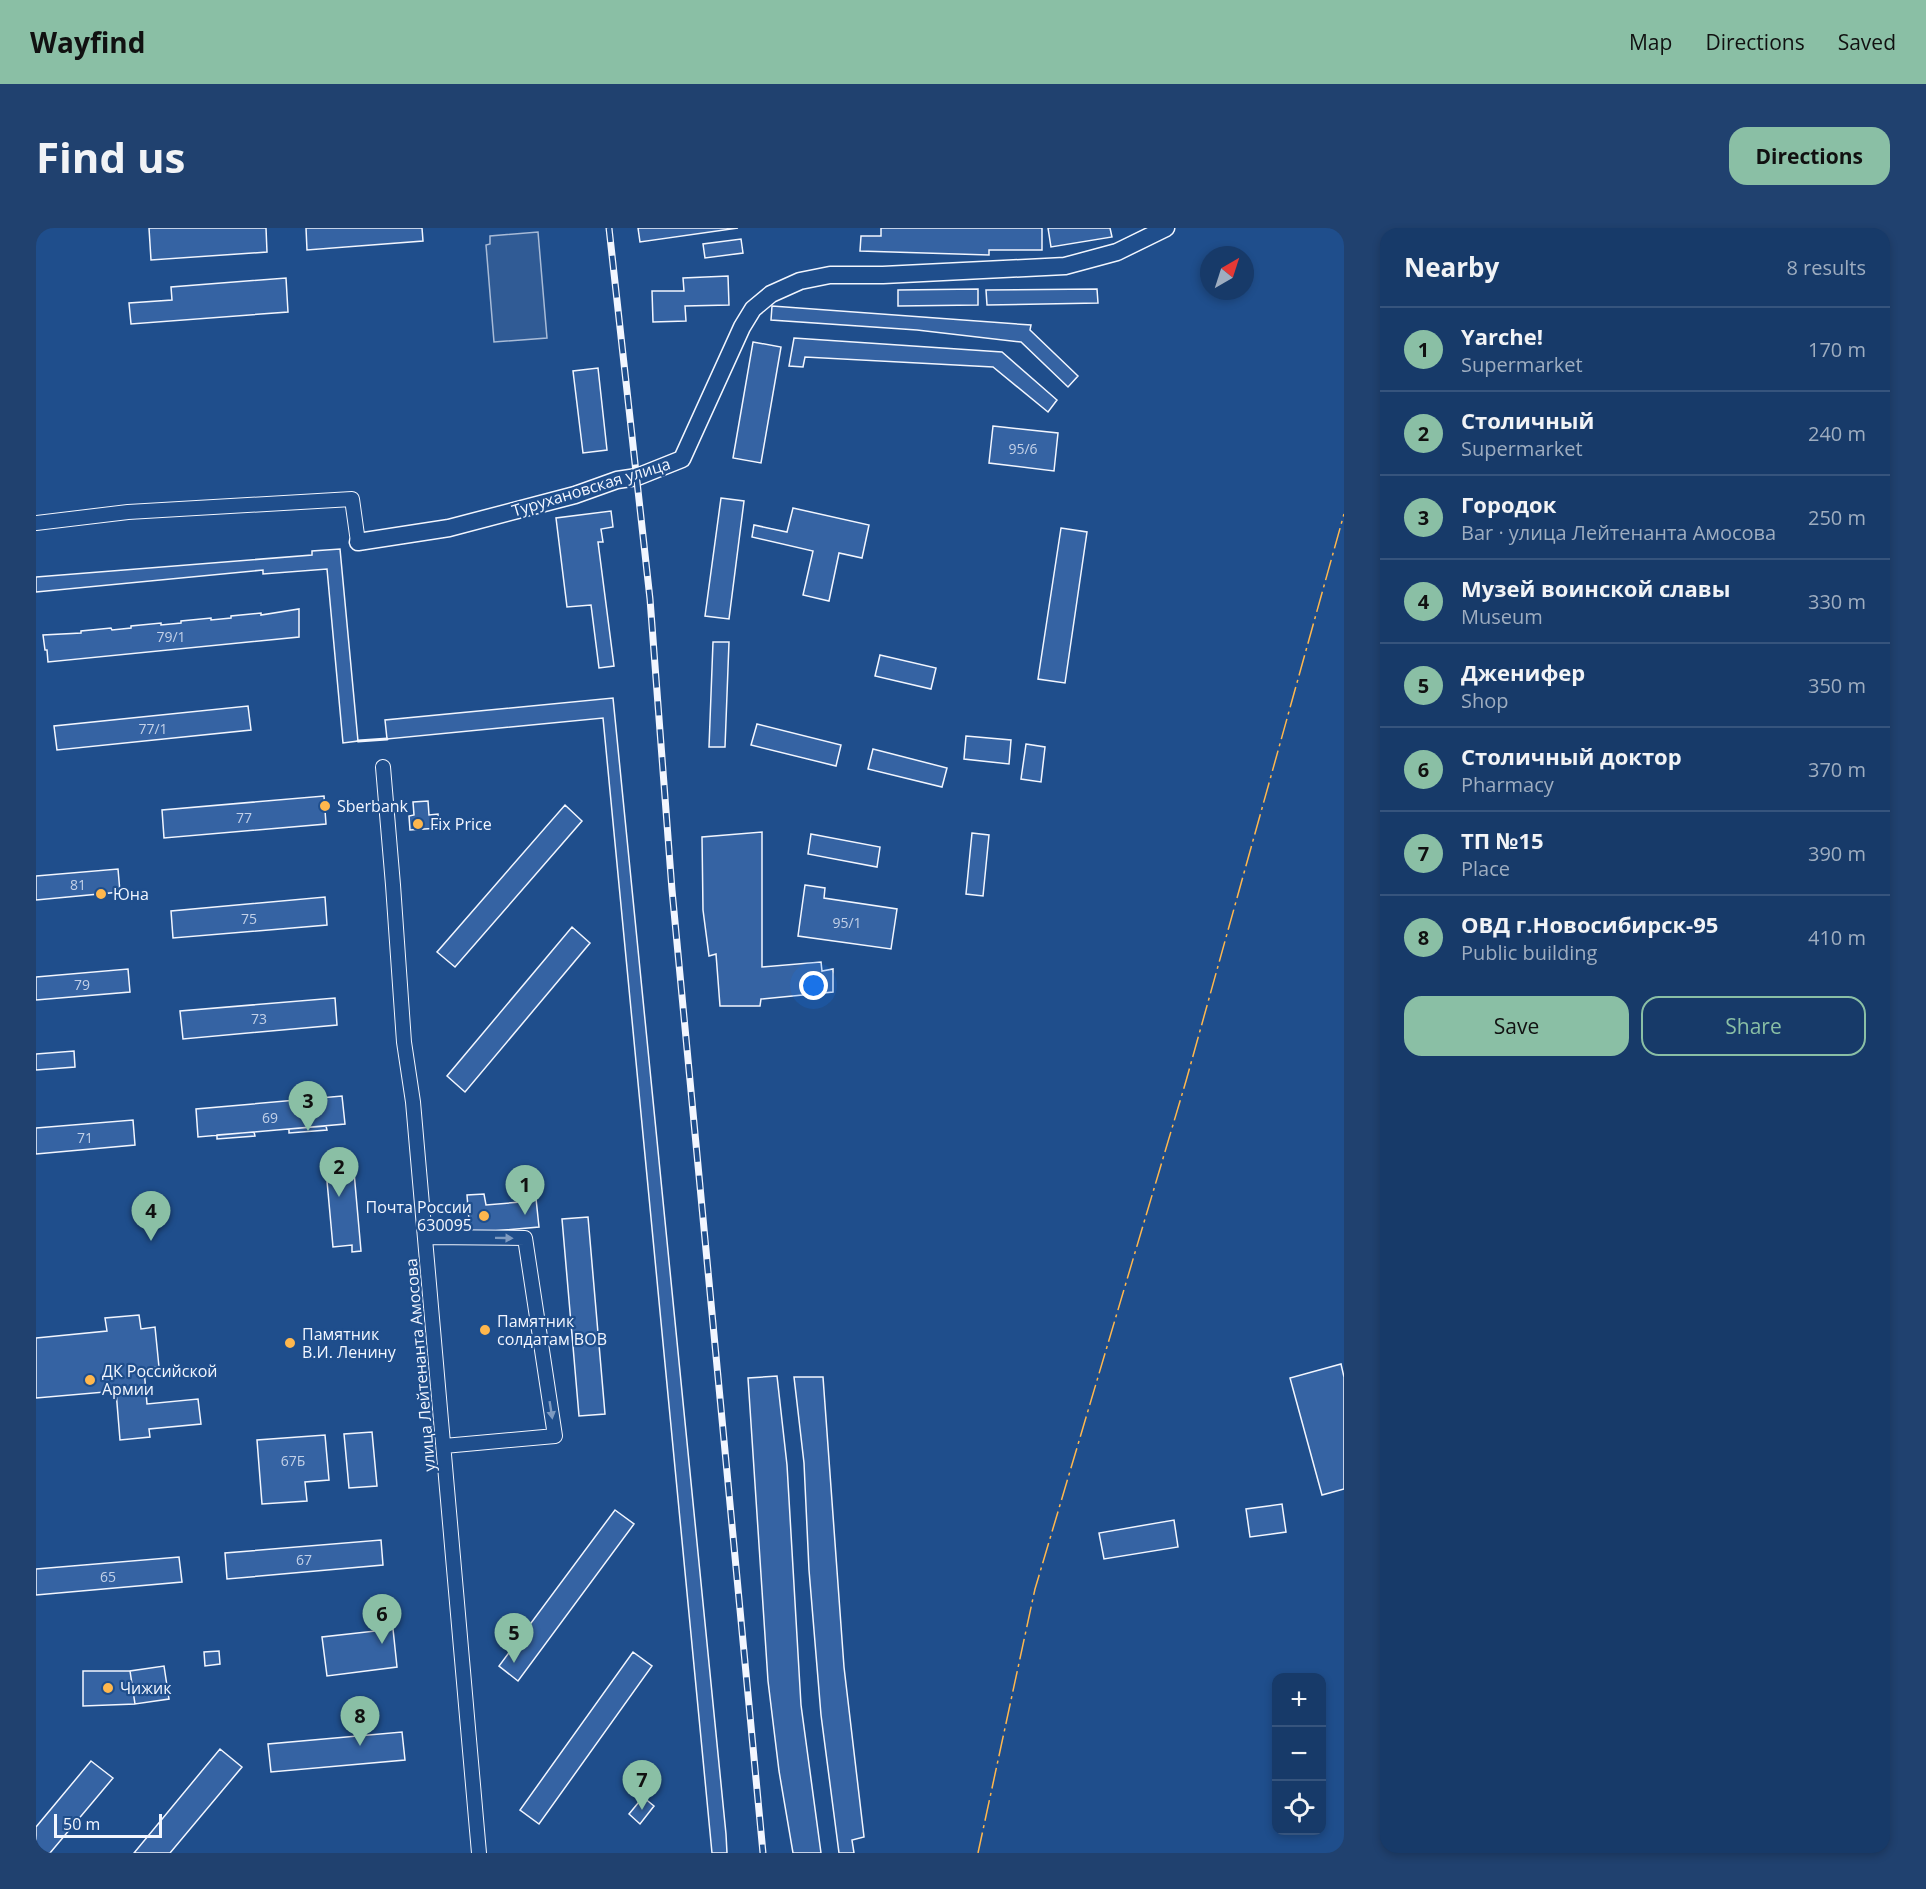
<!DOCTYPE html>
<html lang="en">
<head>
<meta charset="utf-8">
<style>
  :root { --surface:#173a69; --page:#20416f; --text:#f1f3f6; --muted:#9eadc0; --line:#36547d; --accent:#8abfa5 }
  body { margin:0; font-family:"Open Sans",sans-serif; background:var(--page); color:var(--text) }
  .controls { position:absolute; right:18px; bottom:18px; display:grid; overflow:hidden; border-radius:12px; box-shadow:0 3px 9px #0003 }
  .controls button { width:54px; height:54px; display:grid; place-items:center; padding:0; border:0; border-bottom:2px solid var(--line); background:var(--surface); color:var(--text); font:30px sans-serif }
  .compass { position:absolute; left:1164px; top:18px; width:54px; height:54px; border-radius:50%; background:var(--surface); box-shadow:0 3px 9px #0003; rotate:39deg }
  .scale { position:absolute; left:18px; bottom:15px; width:108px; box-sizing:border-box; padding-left:6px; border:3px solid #f2f6ff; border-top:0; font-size:16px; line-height:21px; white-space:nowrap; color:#f2f6ff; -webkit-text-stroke:4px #1f4e8c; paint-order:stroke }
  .you { position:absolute; left:778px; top:758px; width:21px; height:21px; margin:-15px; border:4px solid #fff; border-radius:50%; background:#1a73e8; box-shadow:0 0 0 9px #1a73e833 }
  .badge { display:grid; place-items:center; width:39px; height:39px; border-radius:50%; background:var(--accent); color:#111; font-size:20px; font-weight:700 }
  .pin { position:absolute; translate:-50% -50px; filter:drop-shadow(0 2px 3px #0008) }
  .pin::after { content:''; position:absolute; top:32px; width:21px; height:18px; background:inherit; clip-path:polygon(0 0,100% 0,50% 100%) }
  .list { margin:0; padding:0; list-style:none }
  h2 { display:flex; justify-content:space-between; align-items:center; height:78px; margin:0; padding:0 24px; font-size:26px }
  h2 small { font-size:20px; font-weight:400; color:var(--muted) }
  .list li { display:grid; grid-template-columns:39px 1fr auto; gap:18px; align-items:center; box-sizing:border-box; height:84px; padding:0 24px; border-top:2px solid var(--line) }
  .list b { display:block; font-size:22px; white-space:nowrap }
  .list p { margin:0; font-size:20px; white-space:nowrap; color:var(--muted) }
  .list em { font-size:20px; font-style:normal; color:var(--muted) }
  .actions { display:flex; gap:12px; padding:18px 24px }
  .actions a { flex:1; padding:14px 0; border:2px solid var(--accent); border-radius:18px; text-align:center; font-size:21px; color:var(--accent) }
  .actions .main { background:var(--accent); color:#111 }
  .icon { flex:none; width:33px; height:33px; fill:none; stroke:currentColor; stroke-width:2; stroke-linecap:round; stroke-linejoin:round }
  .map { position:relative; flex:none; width:1308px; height:1625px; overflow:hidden; border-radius:18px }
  header { display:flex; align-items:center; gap:36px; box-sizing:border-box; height:84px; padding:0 30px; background:var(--accent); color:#111 }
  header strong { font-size:28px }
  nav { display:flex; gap:33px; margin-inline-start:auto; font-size:21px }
  .intro { display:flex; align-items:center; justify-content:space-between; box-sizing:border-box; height:144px; padding:0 36px }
  h1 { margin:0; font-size:42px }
  .button { padding:15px 27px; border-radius:18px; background:var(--accent); color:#111; font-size:21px; font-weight:700 }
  main { display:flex; gap:36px; padding:0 36px }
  aside { flex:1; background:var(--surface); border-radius:18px; box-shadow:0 3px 9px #0003 }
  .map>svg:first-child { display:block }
  .parking { fill:#305b95; stroke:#a8bbd7; stroke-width:1.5 }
  .building { fill:#3563a3; stroke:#f2f6ff; stroke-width:1.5 }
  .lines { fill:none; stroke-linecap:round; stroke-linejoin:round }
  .minor-casing { stroke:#f2f6ff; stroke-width:16 }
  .tertiary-casing { stroke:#f2f6ff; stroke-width:19 }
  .minor { stroke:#1f4e8c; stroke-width:14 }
  .tertiary { stroke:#1f4e8c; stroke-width:16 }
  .rail-casing { stroke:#f2f6ff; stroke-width:7 }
  .rail { stroke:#1f4e8c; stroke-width:4.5; stroke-dasharray:14; stroke-linecap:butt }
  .wall { stroke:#f2f6ff; stroke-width:3 }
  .power { stroke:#ffb74d; stroke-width:1.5; stroke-dasharray:21 4.5 3 4.5; stroke-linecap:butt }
  .oneway { fill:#7e9ac0 }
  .poi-dot { fill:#ffb74d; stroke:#1f4e8c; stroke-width:2 }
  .labels { text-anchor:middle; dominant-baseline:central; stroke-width:4.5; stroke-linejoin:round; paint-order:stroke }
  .number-label { font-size:14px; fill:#c3d1e8 }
  .street-label { font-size:16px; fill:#f2f6ff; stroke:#1f4e8c }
  .poi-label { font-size:16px; fill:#f2f6ff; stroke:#1f4e8c; text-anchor:start }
</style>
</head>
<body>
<header>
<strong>Wayfind</strong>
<nav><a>Map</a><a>Directions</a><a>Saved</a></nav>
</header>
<div class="intro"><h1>Find us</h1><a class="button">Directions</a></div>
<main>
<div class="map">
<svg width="1308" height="1625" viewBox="0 0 1308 1625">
  <rect width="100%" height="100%" fill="#1f4e8c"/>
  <path class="parking" d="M502,4L511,110L458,114L450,17L454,16V8Z"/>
  <path class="building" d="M113,0H230L231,24L115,32Z
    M270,0H386L387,13L271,22Z
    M602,0H702L604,14Z
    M845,0H1006V22H953V27L824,23L825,8H845Z
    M1012,0H1074L1076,9L1015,19Z
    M705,11L707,25L669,30L667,16Z
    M692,48L693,77L649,78L650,93L617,94L616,63H648L647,50Z
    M250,50L252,84L95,96L93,75L136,72L135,59Z
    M942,61V77L862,78V62Z
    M1061,61L1062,75L951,77L950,62Z
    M736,78L995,97L994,102L1042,148L1032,159L985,114L881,102L735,92Z
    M758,110L966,124L1021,172L1012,184L957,139L769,129L767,139L753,138Z
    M717,114L745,119L725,235L697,230Z
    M562,140L571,222L547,225L537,143Z
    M957,198L1022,205L1018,243L953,235Z
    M685,270L708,273L693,391L669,388Z
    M757,280L833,297L826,330L803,325L793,373L767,367L777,323L716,309L718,297L751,304Z
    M575,283L577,299L565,301L567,314H562L578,438L563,440L555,377L531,379L520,290Z
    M1025,300L1051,304L1029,455L1002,451Z
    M304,321L322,513L307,515L291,341L227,346V342L0,364V349L276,327V323Z
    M263,381V409L12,434L11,422H9L7,407L45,405V403L75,400L76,402L95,400V398L125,395V397L145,395V393L175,390V392L195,390V388L225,385V387Z
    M677,414H693L689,519H673Z
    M844,427L900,440L895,461L839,448Z
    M577,470L690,1606L691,1625H676L567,490L351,511L349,492Z
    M212,478L215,502L21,522L18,498Z
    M721,496L805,517L800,538L715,517Z
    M930,508L975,512L973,536L928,531Z
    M990,516L1009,519L1005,554L985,551Z
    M837,521L911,540L906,559L832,541Z
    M288,568L290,596L128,610L126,582Z
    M392,573L393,587L402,586L403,600L374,602L373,588L378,587L377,574Z
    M529,577L546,593L419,739L401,724Z
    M726,604V739L785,734L786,743L797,741V764L725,771L724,778H684L680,726L673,728L667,682L666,609Z
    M936,605L953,607L947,668L930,666Z
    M775,606L844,619L841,639L772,626Z
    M82,641L84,664L0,672V648Z
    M769,657L789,660L788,670L861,681L855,721L762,708Z
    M289,669L291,697L137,710L135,683Z
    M536,699L554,715L429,864L411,848Z
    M92,741L94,764L0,772V749Z
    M299,770L301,797L147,811L144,783Z
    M38,823L39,839L0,842V826Z
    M306,868L309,896L162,909L160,881Z
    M97,892L99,917L0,926V900Z
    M290,898L291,902L253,905V901Z
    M218,904L219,908L181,911V907Z
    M309,944H318L325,1023L316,1024V1017L297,1019L291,953L310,951Z
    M499,961L503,999L434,1005L431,967L448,966L450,977L484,974L483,963Z
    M552,989L569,1186L543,1188L526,991Z
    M103,1087L105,1101L119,1099L123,1139L108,1141L111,1176L162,1171L165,1196L113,1201L114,1209L84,1212L80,1163L0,1170V1110L71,1103L69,1090Z
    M1305,1136L1308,1149V1261L1286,1267L1254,1150Z
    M741,1148L751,1237L765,1477L785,1625H757L743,1543L732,1453L712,1150Z
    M758,1149H787L808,1439L828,1609L816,1612L818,1625H803L785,1487L773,1342L768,1235Z
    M336,1204L341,1258L313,1260L308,1206Z
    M289,1207L293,1252L269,1254L271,1273L226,1276L221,1212Z
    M1246,1276L1250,1304L1214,1309L1210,1281Z
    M579,1282L598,1296L482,1453L463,1438Z
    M1138,1292L1142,1319L1068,1331L1063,1305Z
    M345,1312L347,1337L191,1351L189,1325Z
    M143,1329L146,1354L0,1367V1341Z
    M357,1401L361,1439L291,1448L286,1409Z
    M183,1423L184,1436L169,1438L168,1424Z
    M597,1424L616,1438L503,1596L484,1582Z
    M128,1438L133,1471L99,1476L94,1443Z
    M47,1443H94L99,1476L47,1478Z
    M366,1504L369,1532L235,1544L232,1516Z
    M184,1521L206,1539L134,1625H98Z
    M55,1533L77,1550L14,1625H0V1599Z
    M607,1569L618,1578L604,1596L593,1586Z"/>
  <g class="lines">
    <g class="minor-casing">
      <path id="minor" d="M0,295L92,284L316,271L322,314
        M347,539L357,657L368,814L377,874L443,1625
        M389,1009L489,1010L519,1208L408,1218"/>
    </g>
    <g class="tertiary-casing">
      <path id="tertiary" d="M322,314L413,300L539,267L581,252L601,249L646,231L706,99L717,81L735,66L764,53L794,47H847L1029,38L1081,24L1130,0"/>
    </g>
    <use href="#minor" class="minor"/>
    <use href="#tertiary" class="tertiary"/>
    <g class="rail-casing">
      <path id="rail" d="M573,0L614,371L636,662L727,1625"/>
    </g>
    <use href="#rail" class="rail"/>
    <path class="wall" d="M322,513L351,511"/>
    <path class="power" d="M942,1625L999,1361L1150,853L1308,286"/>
  </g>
  <defs><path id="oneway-solid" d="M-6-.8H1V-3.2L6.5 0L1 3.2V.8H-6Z" transform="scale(1.5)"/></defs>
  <g class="oneway">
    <use href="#oneway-solid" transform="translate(468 1010) rotate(1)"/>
    <use href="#oneway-solid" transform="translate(515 1182) rotate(81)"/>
  </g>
  <g class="poi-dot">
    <circle cx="289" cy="578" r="6"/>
    <circle cx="382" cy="596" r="6"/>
    <circle cx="65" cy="666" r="6"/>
    <circle cx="448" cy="988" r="6"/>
    <circle cx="449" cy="1102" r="6"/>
    <circle cx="254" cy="1115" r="6"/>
    <circle cx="54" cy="1152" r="6"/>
    <circle cx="72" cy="1460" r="6"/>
  </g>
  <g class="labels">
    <g class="number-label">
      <text x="987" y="220">95/6</text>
      <text x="135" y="408">79/1</text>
      <text x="117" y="500">77/1</text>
      <text x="208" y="589">77</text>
      <text x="42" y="656">81</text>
      <text x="213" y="690">75</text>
      <text x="811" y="694">95/1</text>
      <text x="46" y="756">79</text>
      <text x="223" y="790">73</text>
      <text x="234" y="889">69</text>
      <text x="49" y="909">71</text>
      <text x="257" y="1232">67Б</text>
      <text x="268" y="1331">67</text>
      <text x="72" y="1348">65</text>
    </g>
    <g class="street-label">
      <text transform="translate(555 259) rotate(-17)">Турухановская улица</text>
      <text transform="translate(384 1137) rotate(-95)">улица Лейтенанта Амосова</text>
    </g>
    <g class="poi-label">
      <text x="301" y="578">Sberbank</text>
      <text x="394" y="596">Fix Price</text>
      <text x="77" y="666">Юна</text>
      <text x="436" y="979" text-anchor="end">Почта России<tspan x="436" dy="18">630095</tspan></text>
      <text x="461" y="1093">Памятник<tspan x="461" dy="18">солдатам ВОВ</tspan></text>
      <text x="266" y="1106">Памятник<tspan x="266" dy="18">В.И. Ленину</tspan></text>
      <text x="66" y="1143">ДК Российской<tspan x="66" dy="18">Армии</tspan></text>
      <text x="84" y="1460">Чижик</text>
    </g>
  </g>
</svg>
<div class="controls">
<button>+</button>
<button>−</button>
<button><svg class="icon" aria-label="locate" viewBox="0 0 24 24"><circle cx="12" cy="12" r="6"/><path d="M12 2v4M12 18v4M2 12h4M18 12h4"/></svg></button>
</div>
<svg class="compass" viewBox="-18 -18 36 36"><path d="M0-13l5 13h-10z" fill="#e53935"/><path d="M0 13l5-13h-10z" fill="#9eadc0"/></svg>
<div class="scale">50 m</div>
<div class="you"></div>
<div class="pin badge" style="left:489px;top:987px">1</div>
<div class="pin badge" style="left:303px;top:969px">2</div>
<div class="pin badge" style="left:272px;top:903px">3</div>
<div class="pin badge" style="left:115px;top:1013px">4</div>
<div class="pin badge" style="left:478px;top:1435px">5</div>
<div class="pin badge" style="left:346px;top:1416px">6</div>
<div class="pin badge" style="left:606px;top:1582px">7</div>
<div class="pin badge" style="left:324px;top:1518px">8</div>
</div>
<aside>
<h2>Nearby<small>8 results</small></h2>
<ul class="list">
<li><span class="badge">1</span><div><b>Yarche!</b><p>Supermarket</p></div><em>170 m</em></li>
<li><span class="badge">2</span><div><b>Столичный</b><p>Supermarket</p></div><em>240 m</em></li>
<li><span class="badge">3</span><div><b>Городок</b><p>Bar · улица Лейтенанта Амосова</p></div><em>250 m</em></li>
<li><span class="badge">4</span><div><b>Музей воинской славы</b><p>Museum</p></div><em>330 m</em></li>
<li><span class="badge">5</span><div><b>Дженифер</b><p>Shop</p></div><em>350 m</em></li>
<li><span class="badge">6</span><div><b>Столичный доктор</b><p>Pharmacy</p></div><em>370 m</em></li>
<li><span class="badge">7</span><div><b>ТП №15</b><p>Place</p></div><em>390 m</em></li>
<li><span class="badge">8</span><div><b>ОВД г.Новосибирск-95</b><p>Public building</p></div><em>410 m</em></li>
</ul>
<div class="actions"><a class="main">Save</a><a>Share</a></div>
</aside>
</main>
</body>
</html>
